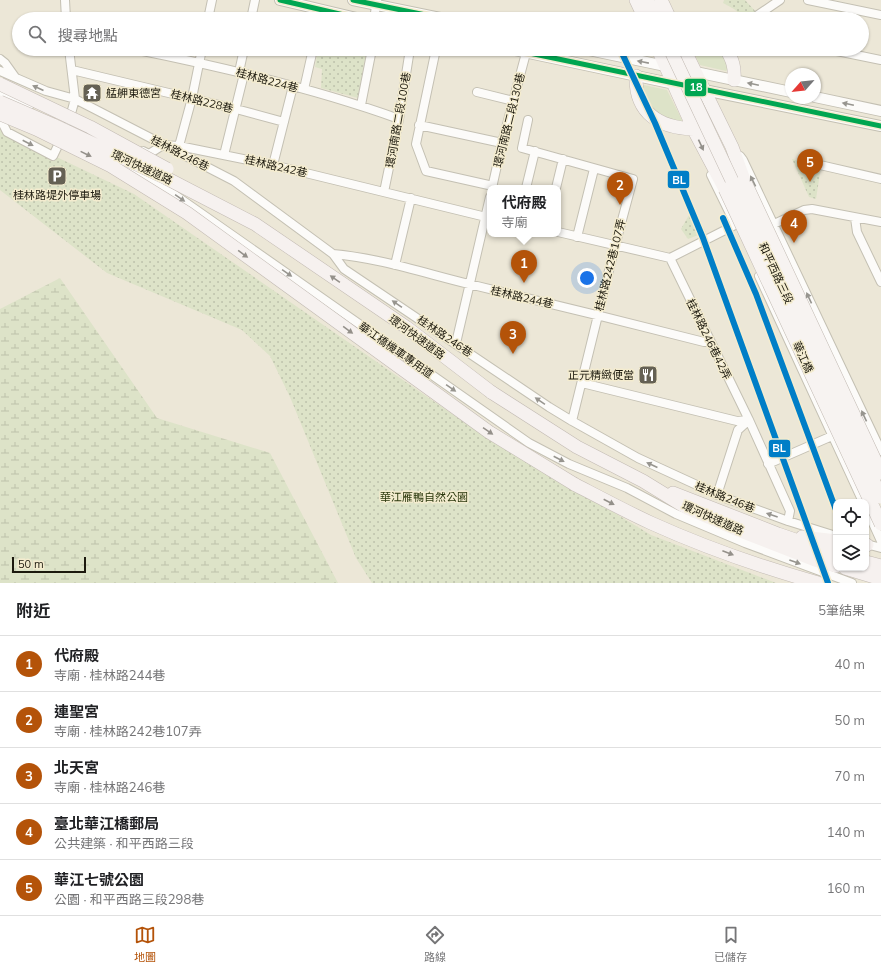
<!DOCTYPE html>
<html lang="zh-TW">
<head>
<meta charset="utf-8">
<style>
  :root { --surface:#fff; --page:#f6f6f6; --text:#202124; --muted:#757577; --line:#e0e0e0; --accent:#b45309 }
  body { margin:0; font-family:Mulish,"Noto Sans TC",sans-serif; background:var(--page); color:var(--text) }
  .controls { position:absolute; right:12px; bottom:12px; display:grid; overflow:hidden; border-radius:8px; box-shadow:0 1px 3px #0004 }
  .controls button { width:36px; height:36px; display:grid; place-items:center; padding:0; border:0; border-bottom:1px solid var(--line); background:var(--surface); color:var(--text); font:20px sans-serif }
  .compass { position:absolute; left:785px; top:68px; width:36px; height:36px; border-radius:50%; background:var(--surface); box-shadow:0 1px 3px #0004; rotate:243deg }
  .scale { position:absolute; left:12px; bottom:10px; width:74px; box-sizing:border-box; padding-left:4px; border:2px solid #1c190e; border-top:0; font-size:11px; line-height:14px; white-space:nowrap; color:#1c190e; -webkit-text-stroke:3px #f4eccf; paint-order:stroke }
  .you { position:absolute; left:587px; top:278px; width:14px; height:14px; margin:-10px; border:3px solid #fff; border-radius:50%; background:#1a73e8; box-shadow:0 0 0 6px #1a73e833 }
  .badge { display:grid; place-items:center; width:26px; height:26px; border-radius:50%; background:var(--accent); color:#fff; font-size:13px; font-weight:700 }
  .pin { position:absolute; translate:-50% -33px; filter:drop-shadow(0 1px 2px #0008) }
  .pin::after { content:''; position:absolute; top:21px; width:14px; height:12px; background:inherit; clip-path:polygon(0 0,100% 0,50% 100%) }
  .popup { position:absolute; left:487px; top:185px; width:74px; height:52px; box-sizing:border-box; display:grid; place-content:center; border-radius:8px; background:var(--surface); filter:drop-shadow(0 1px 3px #0005); font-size:13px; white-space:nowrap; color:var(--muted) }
  .popup b { font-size:15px; color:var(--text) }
  .popup::after { content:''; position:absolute; left:50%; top:100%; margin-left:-8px; border:8px solid transparent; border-top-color:var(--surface) }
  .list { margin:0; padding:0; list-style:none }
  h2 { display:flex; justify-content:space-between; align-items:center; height:52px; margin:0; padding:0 16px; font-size:17px }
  h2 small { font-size:13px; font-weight:400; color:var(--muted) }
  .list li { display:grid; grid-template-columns:26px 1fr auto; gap:12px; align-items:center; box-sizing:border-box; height:56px; padding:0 16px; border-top:1px solid var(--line) }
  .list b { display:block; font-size:15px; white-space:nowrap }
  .list p { margin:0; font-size:13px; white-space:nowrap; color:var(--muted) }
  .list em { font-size:13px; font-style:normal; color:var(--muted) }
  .icon { flex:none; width:22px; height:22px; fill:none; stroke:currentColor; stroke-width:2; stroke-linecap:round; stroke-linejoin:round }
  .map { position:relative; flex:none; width:881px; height:583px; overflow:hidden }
  .search { position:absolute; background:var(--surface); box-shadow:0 1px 3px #0004; left:12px; right:12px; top:12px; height:44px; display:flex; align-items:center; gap:10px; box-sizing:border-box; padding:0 14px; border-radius:22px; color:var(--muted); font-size:15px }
  .sheet { height:332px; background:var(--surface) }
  nav { display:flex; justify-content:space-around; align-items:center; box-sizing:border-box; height:56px; border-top:1px solid var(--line); background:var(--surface); font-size:11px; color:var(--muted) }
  nav a { display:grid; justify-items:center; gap:2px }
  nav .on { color:var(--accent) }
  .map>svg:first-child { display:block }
  .grass { fill:#dde3c8 }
  .wetland { fill:url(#wetland-marsh) }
  .park { fill:url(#park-dots) }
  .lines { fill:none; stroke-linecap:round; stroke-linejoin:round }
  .minor-casing { stroke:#c4c0b3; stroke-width:10 }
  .tertiary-casing { stroke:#c4c0b3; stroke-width:12 }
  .primary-casing { stroke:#c2bab3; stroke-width:14 }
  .trunk-casing { stroke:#c2bab3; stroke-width:14 }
  .minor { stroke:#fcfbf9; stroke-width:8 }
  .tertiary { stroke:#fcfbf9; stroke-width:10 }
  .primary { stroke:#f7f3f1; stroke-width:13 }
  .trunk { stroke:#f6f1ef; stroke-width:13 }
  .primary-bridge-casing { stroke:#c2bab3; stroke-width:14; stroke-linecap:butt }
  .trunk-bridge-casing { stroke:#c2bab3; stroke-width:14; stroke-linecap:butt }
  .primary-bridge { stroke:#f7f3f1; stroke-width:13 }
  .trunk-bridge { stroke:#f6f1ef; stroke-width:13 }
  .bus-1-casing { stroke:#f4eccf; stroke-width:8 }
  .bus-1 { stroke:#00a651; stroke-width:5 }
  .metro-1-casing { stroke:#f4eccf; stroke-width:9 }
  .metro-1 { stroke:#007ec7; stroke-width:6 }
  .oneway { fill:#97958f }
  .oneway2 { fill:#94918b }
  .oneway3 { fill:#94908a }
  .labels { text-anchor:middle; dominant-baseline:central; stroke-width:3; stroke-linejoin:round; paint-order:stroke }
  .street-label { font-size:11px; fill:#1c190e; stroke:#f4eccf }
  .poi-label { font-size:11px; fill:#1c190e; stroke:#f4eccf; text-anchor:start }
  .park-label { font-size:11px; fill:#28360b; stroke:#f4eccf }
  .line-badge { stroke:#f4eccf; stroke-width:1.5 }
  .badge-label { font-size:11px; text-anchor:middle; font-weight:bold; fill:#fff }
</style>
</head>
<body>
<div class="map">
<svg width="881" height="583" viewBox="0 0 881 583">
  <defs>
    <pattern id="wetland-marsh" width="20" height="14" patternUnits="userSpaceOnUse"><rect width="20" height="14" fill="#dde3c8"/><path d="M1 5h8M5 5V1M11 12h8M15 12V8" fill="none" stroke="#bdc2ab"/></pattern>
    <pattern id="park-dots" width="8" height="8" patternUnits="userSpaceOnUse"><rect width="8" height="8" fill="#dde3c8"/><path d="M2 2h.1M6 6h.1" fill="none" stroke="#bdc2ab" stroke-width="1.8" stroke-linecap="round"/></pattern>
  </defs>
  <rect width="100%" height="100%" fill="#ece7d7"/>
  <path class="grass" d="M692,49H721L731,67L726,71L700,65Z
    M644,85L667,90L683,122L671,121L648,107L640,88Z"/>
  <path class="wetland" d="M60,278L157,418L270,453L338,583H0V309Z"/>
  <path class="park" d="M724,0H745L757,13L746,19L734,9L723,3Z
    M318,49H353L366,53L358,98L321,88L322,69L315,67Z
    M0,130L134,194L455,416L651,535L776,583H372L356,558L290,397L270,356L242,330L107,273L0,190Z
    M792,159L821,167L816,199L809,197Z
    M693,208L706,232L688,239L681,229Z"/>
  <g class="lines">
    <g class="minor-casing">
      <path id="minor" d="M65,0L66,19
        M808,0L881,15
        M208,19L212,0
        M251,19L255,0
        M319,19L321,9
        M374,19L377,0
        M752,19L780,0
        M133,49C223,67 313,88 399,119
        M436,49L416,144L426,171L493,186
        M827,49L881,60
        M0,59L5,63L15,77
        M72,70L236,109L284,122
        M0,71L46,91L75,99L234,181L333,254L344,269L549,407L572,421L638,458L725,498L788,521L836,536
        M239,72L244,49
        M304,89L313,49
        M0,92L30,105
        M477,92L514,101
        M361,105L372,49
        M0,118L7,132L53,156L62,137
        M528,120L522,148L633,179L615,246L572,421
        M69,121L75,99L69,49
        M419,125L502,143
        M179,146L192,98L202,49
        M143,151L149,154L163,145L179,146L273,165L490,218
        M224,155L244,74
        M740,156L743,160L881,451
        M807,162L881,179
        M122,163L175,195L529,443L569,464L627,488L676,514L745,543L852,583
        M273,165L293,86
        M711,175L734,222
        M492,188L502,143L526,53
        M526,188L535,151
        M556,188L563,159
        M384,192L399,119L410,49
        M855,218L857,232L881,282
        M774,224L804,210L812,209L881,222
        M558,232L670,258L735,225
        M577,237L594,169
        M333,254C379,258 424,273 469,284C547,303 626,322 704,342H710
        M670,258L749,420L790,511L788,521
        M395,265L411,198
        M759,276L863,502
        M456,343L490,197
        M582,383L737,421L749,420
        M768,464L832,436
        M717,495L738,430L749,420
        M866,508L881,541
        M866,544L881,548"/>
    </g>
    <g class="tertiary-casing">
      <path id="tertiary" d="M280,0L361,19
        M353,0L445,19
        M510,49L679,85
        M584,49L670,67
        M691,71L791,92
        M699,89L881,126
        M815,97L881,111"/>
    </g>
    <g class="primary-casing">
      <path id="primary" d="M636,0L645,19
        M647,0L656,19
        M661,0L670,19
        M658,49L696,134L725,189
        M684,49L732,147L744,180
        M726,49C733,60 735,68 734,80
        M636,76C635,114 660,128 694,129"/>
    </g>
    <g class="trunk-casing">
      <path id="trunk" d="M491,392L577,447L643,481L687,508L738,530L815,560L836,566
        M574,484C599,497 625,511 651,523C704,547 761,567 818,583
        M673,493L778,534L836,554
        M802,537L836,541
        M866,545H867
        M866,562L881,566
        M845,568L881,579"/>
    </g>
    <use href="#minor" class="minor"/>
    <use href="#tertiary" class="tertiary"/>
    <use href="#primary" class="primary"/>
    <use href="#trunk" class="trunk"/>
    <g class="primary-bridge-casing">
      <path id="primary-bridge" d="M670,49L881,497
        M744,180L881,473
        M725,189L881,524"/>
    </g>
    <g class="trunk-bridge-casing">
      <path id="trunk-bridge" d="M0,84L90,127L167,169
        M0,102L53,125L166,178L255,224L406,327L491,392
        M0,114L36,129L111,166L187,213L489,432L574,484"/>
    </g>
    <use href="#primary-bridge" class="primary-bridge"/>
    <use href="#trunk-bridge" class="trunk-bridge"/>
    <g class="bus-1-casing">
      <path id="bus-1" d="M280,0L361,19
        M353,0L445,19
        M510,49L881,126"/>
    </g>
    <use href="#bus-1" class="bus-1"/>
    <g class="metro-1-casing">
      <path id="metro-1" d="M620,49L655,123L703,238L828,583
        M723,218L756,294L836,510"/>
    </g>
    <use href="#metro-1" class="metro-1"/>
  </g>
  <defs><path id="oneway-solid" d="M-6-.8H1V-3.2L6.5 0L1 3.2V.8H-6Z"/></defs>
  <g class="oneway">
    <use href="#oneway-solid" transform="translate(643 62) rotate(-169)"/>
    <use href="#oneway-solid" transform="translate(753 84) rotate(-168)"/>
    <use href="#oneway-solid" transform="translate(38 88) rotate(-156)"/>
    <use href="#oneway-solid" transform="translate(848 104) rotate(-168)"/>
    <use href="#oneway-solid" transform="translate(28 143) rotate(27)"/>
    <use href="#oneway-solid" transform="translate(753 181) rotate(-116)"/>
    <use href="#oneway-solid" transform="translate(180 198) rotate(35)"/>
    <use href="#oneway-solid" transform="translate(287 273) rotate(35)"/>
    <use href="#oneway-solid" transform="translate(809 298) rotate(-115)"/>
    <use href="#oneway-solid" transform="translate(397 304) rotate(-146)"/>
    <use href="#oneway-solid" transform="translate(451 388) rotate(35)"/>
    <use href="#oneway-solid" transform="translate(540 401) rotate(-146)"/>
    <use href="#oneway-solid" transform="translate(864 416) rotate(-115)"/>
    <use href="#oneway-solid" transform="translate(559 459) rotate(27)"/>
    <use href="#oneway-solid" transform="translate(652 465) rotate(-155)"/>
    <use href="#oneway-solid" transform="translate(772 515) rotate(-161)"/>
    <use href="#oneway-solid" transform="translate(795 562) rotate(20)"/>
  </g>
  <use class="oneway2" href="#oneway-solid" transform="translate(701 145) rotate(65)"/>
  <g class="oneway3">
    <use href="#oneway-solid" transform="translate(86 154) rotate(26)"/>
    <use href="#oneway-solid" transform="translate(243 254) rotate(36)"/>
    <use href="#oneway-solid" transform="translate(335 279) rotate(-145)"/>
    <use href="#oneway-solid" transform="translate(348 330) rotate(36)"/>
    <use href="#oneway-solid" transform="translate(488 431) rotate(34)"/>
    <use href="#oneway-solid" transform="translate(609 502) rotate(27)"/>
    <use href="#oneway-solid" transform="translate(728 553) rotate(21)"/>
  </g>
  <defs>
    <g id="temple-square" transform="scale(1)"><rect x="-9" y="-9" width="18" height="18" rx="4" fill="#656154" stroke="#f4eccf"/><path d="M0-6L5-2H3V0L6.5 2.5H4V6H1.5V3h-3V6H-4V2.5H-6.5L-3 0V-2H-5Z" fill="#fff"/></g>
    <g id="parking-square" transform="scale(1)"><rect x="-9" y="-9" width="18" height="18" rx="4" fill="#656154" stroke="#f4eccf"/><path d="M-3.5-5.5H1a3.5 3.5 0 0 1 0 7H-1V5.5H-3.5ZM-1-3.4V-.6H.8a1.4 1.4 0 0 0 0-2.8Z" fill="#fff"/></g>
    <g id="restaurant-square" transform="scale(1)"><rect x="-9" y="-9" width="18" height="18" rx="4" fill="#656154" stroke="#f4eccf"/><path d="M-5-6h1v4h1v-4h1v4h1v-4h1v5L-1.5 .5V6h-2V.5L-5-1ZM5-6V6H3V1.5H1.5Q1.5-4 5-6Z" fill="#fff"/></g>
  </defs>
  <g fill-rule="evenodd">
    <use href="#temple-square" x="92" y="93"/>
    <use href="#parking-square" x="57" y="176"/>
    <use href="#restaurant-square" x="648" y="375"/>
  </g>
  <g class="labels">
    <g class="street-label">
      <text transform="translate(267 80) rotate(15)">桂林路224巷</text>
      <text transform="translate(202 101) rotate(14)">桂林路228巷</text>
      <text transform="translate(398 120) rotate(-80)">環河南路二段100巷</text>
      <text transform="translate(509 120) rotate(-76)">環河南路二段130巷</text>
      <text transform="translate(180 153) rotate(27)">桂林路246巷</text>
      <text transform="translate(276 166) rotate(13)">桂林路242巷</text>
      <text transform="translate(142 167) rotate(25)">環河快速道路</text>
      <text transform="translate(610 265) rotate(-76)">桂林路242巷107弄</text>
      <text transform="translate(776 273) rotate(65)">和平西路三段</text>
      <text transform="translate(522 297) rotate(13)">桂林路244巷</text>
      <text transform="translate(445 336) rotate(34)">桂林路246巷</text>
      <text transform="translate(417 337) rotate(36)">環河快速道路</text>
      <text transform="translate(709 339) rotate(64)">桂林路246巷42弄</text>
      <text transform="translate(396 350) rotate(35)">華江橋機車專用道</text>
      <text transform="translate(803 357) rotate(65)">華江橋</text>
      <text transform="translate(725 497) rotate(22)">桂林路246巷</text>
      <text transform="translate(713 518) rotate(24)">環河快速道路</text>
    </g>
    <g class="poi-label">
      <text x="106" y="93">艋舺東德宮</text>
      <text x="57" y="195" text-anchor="middle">桂林路堤外停車場</text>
      <text x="634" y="375" text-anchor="end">正元精緻便當</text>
    </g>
    <g class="park-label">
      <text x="424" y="497">華江雁鴨自然公園</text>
    </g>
  </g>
  <g class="line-badge">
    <rect x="684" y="78" width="23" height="19" rx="4" fill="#00a651"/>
    <rect x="667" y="170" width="23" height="19" rx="4" fill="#007ec7"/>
    <rect x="768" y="439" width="23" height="19" rx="4" fill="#007ec7"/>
  </g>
  <g class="badge-label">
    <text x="696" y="91">18</text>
    <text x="679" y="184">BL</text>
    <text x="779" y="452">BL</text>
  </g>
</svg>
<div class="controls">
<button><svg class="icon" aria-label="locate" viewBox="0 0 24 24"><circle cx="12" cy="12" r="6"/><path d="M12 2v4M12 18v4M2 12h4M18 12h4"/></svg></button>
<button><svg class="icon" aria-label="layers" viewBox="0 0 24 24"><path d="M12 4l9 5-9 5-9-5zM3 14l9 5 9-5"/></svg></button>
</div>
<svg class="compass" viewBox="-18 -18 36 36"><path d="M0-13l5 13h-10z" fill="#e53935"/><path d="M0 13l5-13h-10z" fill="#757577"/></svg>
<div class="scale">50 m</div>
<div class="you"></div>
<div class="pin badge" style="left:524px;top:283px">1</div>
<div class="popup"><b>代府殿</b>寺廟</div>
<div class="pin badge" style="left:620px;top:205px">2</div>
<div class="pin badge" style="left:513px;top:354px">3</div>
<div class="pin badge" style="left:794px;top:243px">4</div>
<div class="pin badge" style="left:810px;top:182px">5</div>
<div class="search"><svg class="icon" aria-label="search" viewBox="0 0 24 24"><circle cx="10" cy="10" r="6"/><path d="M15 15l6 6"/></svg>搜尋地點</div>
</div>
<section class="sheet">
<h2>附近<small>5筆結果</small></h2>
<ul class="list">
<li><span class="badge">1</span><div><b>代府殿</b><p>寺廟 · 桂林路244巷</p></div><em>40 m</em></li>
<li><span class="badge">2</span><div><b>連聖宮</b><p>寺廟 · 桂林路242巷107弄</p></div><em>50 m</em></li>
<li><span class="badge">3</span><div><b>北天宮</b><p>寺廟 · 桂林路246巷</p></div><em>70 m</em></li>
<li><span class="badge">4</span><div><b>臺北華江橋郵局</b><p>公共建築 · 和平西路三段</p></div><em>140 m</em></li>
<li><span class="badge">5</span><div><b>華江七號公園</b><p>公園 · 和平西路三段298巷</p></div><em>160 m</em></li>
</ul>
</section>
<nav>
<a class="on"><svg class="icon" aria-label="map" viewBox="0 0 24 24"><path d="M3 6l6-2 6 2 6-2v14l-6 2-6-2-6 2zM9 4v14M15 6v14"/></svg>地圖</a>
<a><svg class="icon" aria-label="directions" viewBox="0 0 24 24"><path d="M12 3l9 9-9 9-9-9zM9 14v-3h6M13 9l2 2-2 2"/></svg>路線</a>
<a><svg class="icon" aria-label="saved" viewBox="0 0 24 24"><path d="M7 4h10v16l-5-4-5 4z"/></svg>已儲存</a>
</nav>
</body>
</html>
